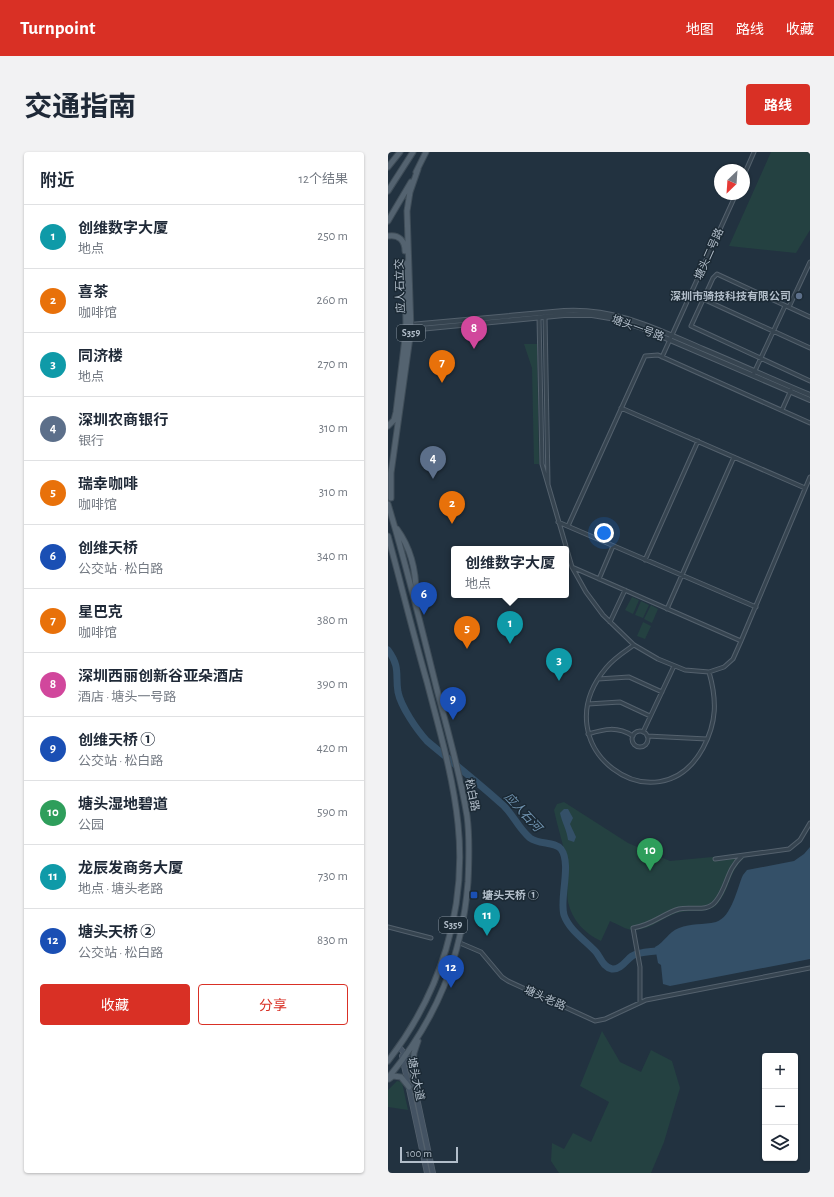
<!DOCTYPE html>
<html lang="zh">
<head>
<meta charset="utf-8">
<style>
  :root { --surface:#fff; --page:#f2f2f3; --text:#1f2937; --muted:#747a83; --line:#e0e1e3; --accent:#d93025 }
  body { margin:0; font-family:"Alegreya Sans","Noto Sans SC",sans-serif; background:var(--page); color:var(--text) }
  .controls { position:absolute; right:12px; bottom:12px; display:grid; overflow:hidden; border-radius:4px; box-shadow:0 1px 3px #0004 }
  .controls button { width:36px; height:36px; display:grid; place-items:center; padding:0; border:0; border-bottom:1px solid var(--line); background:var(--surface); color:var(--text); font:20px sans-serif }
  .compass { position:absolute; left:326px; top:12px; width:36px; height:36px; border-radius:50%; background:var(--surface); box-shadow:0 1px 3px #0004; rotate:205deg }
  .scale { position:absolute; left:12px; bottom:10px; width:58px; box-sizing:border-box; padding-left:4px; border:2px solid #b2beca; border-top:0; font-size:11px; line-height:14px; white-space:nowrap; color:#b2beca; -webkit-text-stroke:3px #1b2934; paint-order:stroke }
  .you { position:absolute; left:216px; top:381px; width:14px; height:14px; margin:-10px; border:3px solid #fff; border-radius:50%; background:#1a73e8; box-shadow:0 0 0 6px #1a73e833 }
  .badge { display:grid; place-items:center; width:26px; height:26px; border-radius:50%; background:var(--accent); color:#fff; font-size:13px; font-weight:700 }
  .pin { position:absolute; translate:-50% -33px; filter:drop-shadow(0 1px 2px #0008) }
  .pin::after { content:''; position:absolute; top:21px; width:14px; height:12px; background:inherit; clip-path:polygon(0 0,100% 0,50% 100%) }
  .popup { position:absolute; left:63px; top:394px; width:118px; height:52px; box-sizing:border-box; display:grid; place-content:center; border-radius:4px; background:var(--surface); filter:drop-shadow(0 1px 3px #0005); font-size:13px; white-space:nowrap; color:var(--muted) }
  .popup b { font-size:15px; color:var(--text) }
  .popup::after { content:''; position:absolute; left:50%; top:100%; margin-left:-8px; border:8px solid transparent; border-top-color:var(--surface) }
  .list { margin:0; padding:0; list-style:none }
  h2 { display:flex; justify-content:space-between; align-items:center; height:52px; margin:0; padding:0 16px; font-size:17px }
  h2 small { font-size:13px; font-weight:400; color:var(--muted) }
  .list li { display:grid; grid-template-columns:26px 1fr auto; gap:12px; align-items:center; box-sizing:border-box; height:64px; padding:0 16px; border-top:1px solid var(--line) }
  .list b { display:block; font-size:15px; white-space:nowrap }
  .list p { margin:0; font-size:13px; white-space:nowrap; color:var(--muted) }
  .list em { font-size:13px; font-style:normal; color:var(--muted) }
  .actions { display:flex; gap:8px; padding:12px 16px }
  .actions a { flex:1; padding:9px 0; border:1px solid var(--accent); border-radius:4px; text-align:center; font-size:14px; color:var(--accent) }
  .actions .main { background:var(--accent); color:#fff }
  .icon { flex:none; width:22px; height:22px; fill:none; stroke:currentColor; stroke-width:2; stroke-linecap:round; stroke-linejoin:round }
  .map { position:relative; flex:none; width:422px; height:1021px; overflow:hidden; border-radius:4px }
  header { display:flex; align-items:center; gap:24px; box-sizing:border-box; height:56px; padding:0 20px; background:var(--accent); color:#fff }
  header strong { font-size:19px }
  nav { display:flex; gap:22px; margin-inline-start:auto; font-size:14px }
  .intro { display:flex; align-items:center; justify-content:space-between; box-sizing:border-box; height:96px; padding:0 24px }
  h1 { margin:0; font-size:28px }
  .button { padding:10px 18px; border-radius:4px; background:var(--accent); color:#fff; font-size:14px; font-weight:700 }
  main { display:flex; gap:24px; padding:0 24px }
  aside { flex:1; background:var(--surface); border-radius:4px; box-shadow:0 1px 3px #0004 }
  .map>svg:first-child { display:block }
  .green { fill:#244141 }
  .water { fill:#345068 }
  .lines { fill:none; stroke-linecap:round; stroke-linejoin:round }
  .river { stroke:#345068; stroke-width:7 }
  .minor-casing { stroke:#54616d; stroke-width:5 }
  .tertiary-casing { stroke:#54616d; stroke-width:6 }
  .secondary-casing { stroke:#54616d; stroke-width:6 }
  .primary-casing { stroke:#3f4d58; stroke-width:7 }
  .minor { stroke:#364450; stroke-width:3 }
  .tertiary { stroke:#364450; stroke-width:4 }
  .secondary { stroke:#445363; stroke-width:4.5 }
  .primary { stroke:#546370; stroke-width:5 }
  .service-dot { fill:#5c6f8a; stroke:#1b2934; stroke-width:1.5 }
  .transit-dot { fill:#1a4fb4; stroke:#1b2934; stroke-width:1.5 }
  .labels { text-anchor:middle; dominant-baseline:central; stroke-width:3; stroke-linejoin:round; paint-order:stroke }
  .shield { fill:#1b2934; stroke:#85919d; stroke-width:1 }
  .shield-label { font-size:10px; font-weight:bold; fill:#b2beca }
  .street-label { font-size:11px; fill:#b2beca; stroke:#1b2934 }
  .poi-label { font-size:11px; font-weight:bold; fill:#b2beca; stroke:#1b2934; text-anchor:end }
  .water-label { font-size:12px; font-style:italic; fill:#7093b0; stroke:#1b2934 }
</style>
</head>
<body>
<header>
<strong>Turnpoint</strong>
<nav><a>地图</a><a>路线</a><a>收藏</a></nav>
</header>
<div class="intro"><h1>交通指南</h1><a class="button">路线</a></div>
<main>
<aside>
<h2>附近<small>12个结果</small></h2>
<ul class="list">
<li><span class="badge" style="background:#0f9aa8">1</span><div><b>创维数字大厦</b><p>地点</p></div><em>250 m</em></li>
<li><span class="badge" style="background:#e8710a">2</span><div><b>喜茶</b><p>咖啡馆</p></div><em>260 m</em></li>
<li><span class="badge" style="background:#0f9aa8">3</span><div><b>同济楼</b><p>地点</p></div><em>270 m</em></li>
<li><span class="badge" style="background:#5c6f8a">4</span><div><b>深圳农商银行</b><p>银行</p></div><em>310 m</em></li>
<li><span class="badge" style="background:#e8710a">5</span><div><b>瑞幸咖啡</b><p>咖啡馆</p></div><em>310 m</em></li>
<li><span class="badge" style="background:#1a4fb4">6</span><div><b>创维天桥</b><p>公交站 · 松白路</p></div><em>340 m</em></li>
<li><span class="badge" style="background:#e8710a">7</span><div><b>星巴克</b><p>咖啡馆</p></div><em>380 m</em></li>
<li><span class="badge" style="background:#d1479c">8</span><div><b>深圳西丽创新谷亚朵酒店</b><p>酒店 · 塘头一号路</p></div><em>390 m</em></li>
<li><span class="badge" style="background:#1a4fb4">9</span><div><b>创维天桥 ①</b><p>公交站 · 松白路</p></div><em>420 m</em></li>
<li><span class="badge" style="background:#2e9e5b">10</span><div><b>塘头湿地碧道</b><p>公园</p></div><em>590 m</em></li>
<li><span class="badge" style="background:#0f9aa8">11</span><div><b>龙辰发商务大厦</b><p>地点 · 塘头老路</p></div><em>730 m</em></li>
<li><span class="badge" style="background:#1a4fb4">12</span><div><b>塘头天桥 ②</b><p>公交站 · 松白路</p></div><em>830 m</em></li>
</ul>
<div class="actions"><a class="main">收藏</a><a>分享</a></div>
</aside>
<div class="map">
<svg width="422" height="1021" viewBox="0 0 422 1021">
  <rect width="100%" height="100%" fill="#223240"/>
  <path class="green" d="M383,0H422V78L408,101L341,94Z
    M136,192H149L151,312H146L144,216Z
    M244,445L251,448L245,462L237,458Z
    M253,449L261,453L255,466L247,463Z
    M263,453L270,457L264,471L256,467Z
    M255,470L263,474L257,487L249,484Z
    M176,650L240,691L282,709L356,702V706C341,719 342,737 330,751C320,763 306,757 293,760C277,763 265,777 247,778C240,779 229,772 222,769L213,789C197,782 184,768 180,750C178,739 181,725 179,712C176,694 170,677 166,658L169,652Z
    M214,879L232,910L253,920L263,898L284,909L292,936L276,990L263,1021H171L163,1009L164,991L176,997L185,981L203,990L221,950L192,934Z
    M9,929L14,930L20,958L0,955V938Z"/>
  <path class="water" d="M176,657H180L185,666L182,672L188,685L186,690L180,688C179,678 174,671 172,661Z
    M422,695V807L282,834L275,832L273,813L270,811L267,795C277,790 280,780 291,776C303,771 315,773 328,770C344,765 349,736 355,723L359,718L406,709L416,702Z"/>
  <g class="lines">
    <path class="river" d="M0,498C13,516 7,523 10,540C13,555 29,578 39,589C65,611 91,631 116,654C126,664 131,677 142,686C151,693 167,689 173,697C184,712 171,747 176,763C181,778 198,789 208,800C213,806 215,815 224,817C233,818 238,808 244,804C251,800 260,800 268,799"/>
    <g class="minor-casing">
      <path id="minor" d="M356,23L366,0
        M315,147L422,196
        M401,155L422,110
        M157,164L160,332
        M151,165L154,312L184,415L198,440L215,463L246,493L270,507L297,518L321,520L336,515L345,507L353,489L422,325
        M422,165L329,122L325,126L303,174L422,229
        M274,205L348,42
        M365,223L397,154
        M233,256L417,336
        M394,258L403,238
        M170,370L368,455
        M180,374L257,204L270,203L422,271
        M257,408L310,289
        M184,415L353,489
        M211,427L225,394
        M279,457L346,305
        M222,470L237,438
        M246,493C236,500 226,506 218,516C152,595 270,679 315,596C329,570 329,548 321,520
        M210,527L241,525L274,540
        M200,552L232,550L262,564
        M244 587a8 8 0 1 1 16 0a8 8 0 1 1-16 0Z
        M255,580L286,514
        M200,582C217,577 229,574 245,584
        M259,584L319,587
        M327,707L401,697L412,688L422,671
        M0,775L43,786
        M72,791L93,800L114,825L120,829L207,869L217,867L258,848L422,816
        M252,850V815L245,776C265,773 274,762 291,757C303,754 319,761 328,749C340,734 338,718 354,704"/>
    </g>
    <g class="tertiary-casing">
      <path id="tertiary" d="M22,173L176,159C228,156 268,177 315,197C351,212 386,228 422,243
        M21,178L176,163H204L222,166L254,176L422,248"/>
    </g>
    <g class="secondary-casing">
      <path id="secondary" d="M11,895L18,903L22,913L45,1021
        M14,904L39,1021"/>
    </g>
    <g class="primary-casing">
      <path id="primary" d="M0,15L12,0
        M28,20L38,0
        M0,39L25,0
        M0,69L23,30
        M0,84C11,82 17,89 17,99
        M0,274L6,268L8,260L18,178L17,111
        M3,346V321L23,178L19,59L22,40L30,17
        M0,352C18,412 33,473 48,534C59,577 72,620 79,664C82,686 81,709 80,730C74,806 48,868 0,926
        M9,377C25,399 29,423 28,449
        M0,384C13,432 25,481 39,530C51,577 65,623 70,672C79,758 52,842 0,909
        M24,925L26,901L30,889
        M1,927L5,924L13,925L21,935"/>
    </g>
    <use href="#minor" class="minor"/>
    <use href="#tertiary" class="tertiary"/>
    <use href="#secondary" class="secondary"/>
    <use href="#primary" class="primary"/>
  </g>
  <circle class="service-dot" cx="411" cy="144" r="4"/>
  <rect class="transit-dot" x="82" y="739" width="8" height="8" rx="2"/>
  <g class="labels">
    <g class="shield">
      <rect x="9" y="173" width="28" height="16" rx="3"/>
      <rect x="51" y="765" width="28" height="16" rx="3"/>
    </g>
    <g class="shield-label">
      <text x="23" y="181">S359</text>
      <text x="65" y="773">S359</text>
    </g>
    <g class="street-label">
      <text transform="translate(321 102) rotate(-66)">塘头二号路</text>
      <text transform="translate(12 134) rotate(-92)">应人石立交</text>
      <text transform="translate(250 176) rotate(20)">塘头一号路</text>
      <text transform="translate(84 643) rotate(78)">松白路</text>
      <text transform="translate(157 846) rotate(24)">塘头老路</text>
      <text transform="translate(28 927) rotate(78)">塘头大道</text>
    </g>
    <g class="poi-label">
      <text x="403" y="144">深圳市骑技科技有限公司</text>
      <text x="94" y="743" text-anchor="start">塘头天桥 ①</text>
    </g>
    <g class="water-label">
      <text transform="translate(135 660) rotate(47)">应人石河</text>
    </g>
  </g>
</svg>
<div class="controls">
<button>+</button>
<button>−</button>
<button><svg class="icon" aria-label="layers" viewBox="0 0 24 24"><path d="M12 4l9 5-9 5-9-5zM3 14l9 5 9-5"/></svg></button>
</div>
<svg class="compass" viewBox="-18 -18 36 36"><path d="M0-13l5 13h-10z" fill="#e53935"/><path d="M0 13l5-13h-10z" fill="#747a83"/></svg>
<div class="scale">100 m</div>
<div class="you"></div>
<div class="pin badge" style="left:122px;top:492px;background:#0f9aa8">1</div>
<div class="popup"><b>创维数字大厦</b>地点</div>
<div class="pin badge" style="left:64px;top:372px;background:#e8710a">2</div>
<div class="pin badge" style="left:171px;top:529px;background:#0f9aa8">3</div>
<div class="pin badge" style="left:45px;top:327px;background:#5c6f8a">4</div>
<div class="pin badge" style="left:79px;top:497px;background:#e8710a">5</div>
<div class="pin badge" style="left:36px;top:463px;background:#1a4fb4">6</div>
<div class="pin badge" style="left:54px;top:231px;background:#e8710a">7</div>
<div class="pin badge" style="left:86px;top:197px;background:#d1479c">8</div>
<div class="pin badge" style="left:65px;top:568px;background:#1a4fb4">9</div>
<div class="pin badge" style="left:262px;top:719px;background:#2e9e5b">10</div>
<div class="pin badge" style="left:99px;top:784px;background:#0f9aa8">11</div>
<div class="pin badge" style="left:63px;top:836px;background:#1a4fb4">12</div>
</div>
</main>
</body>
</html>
